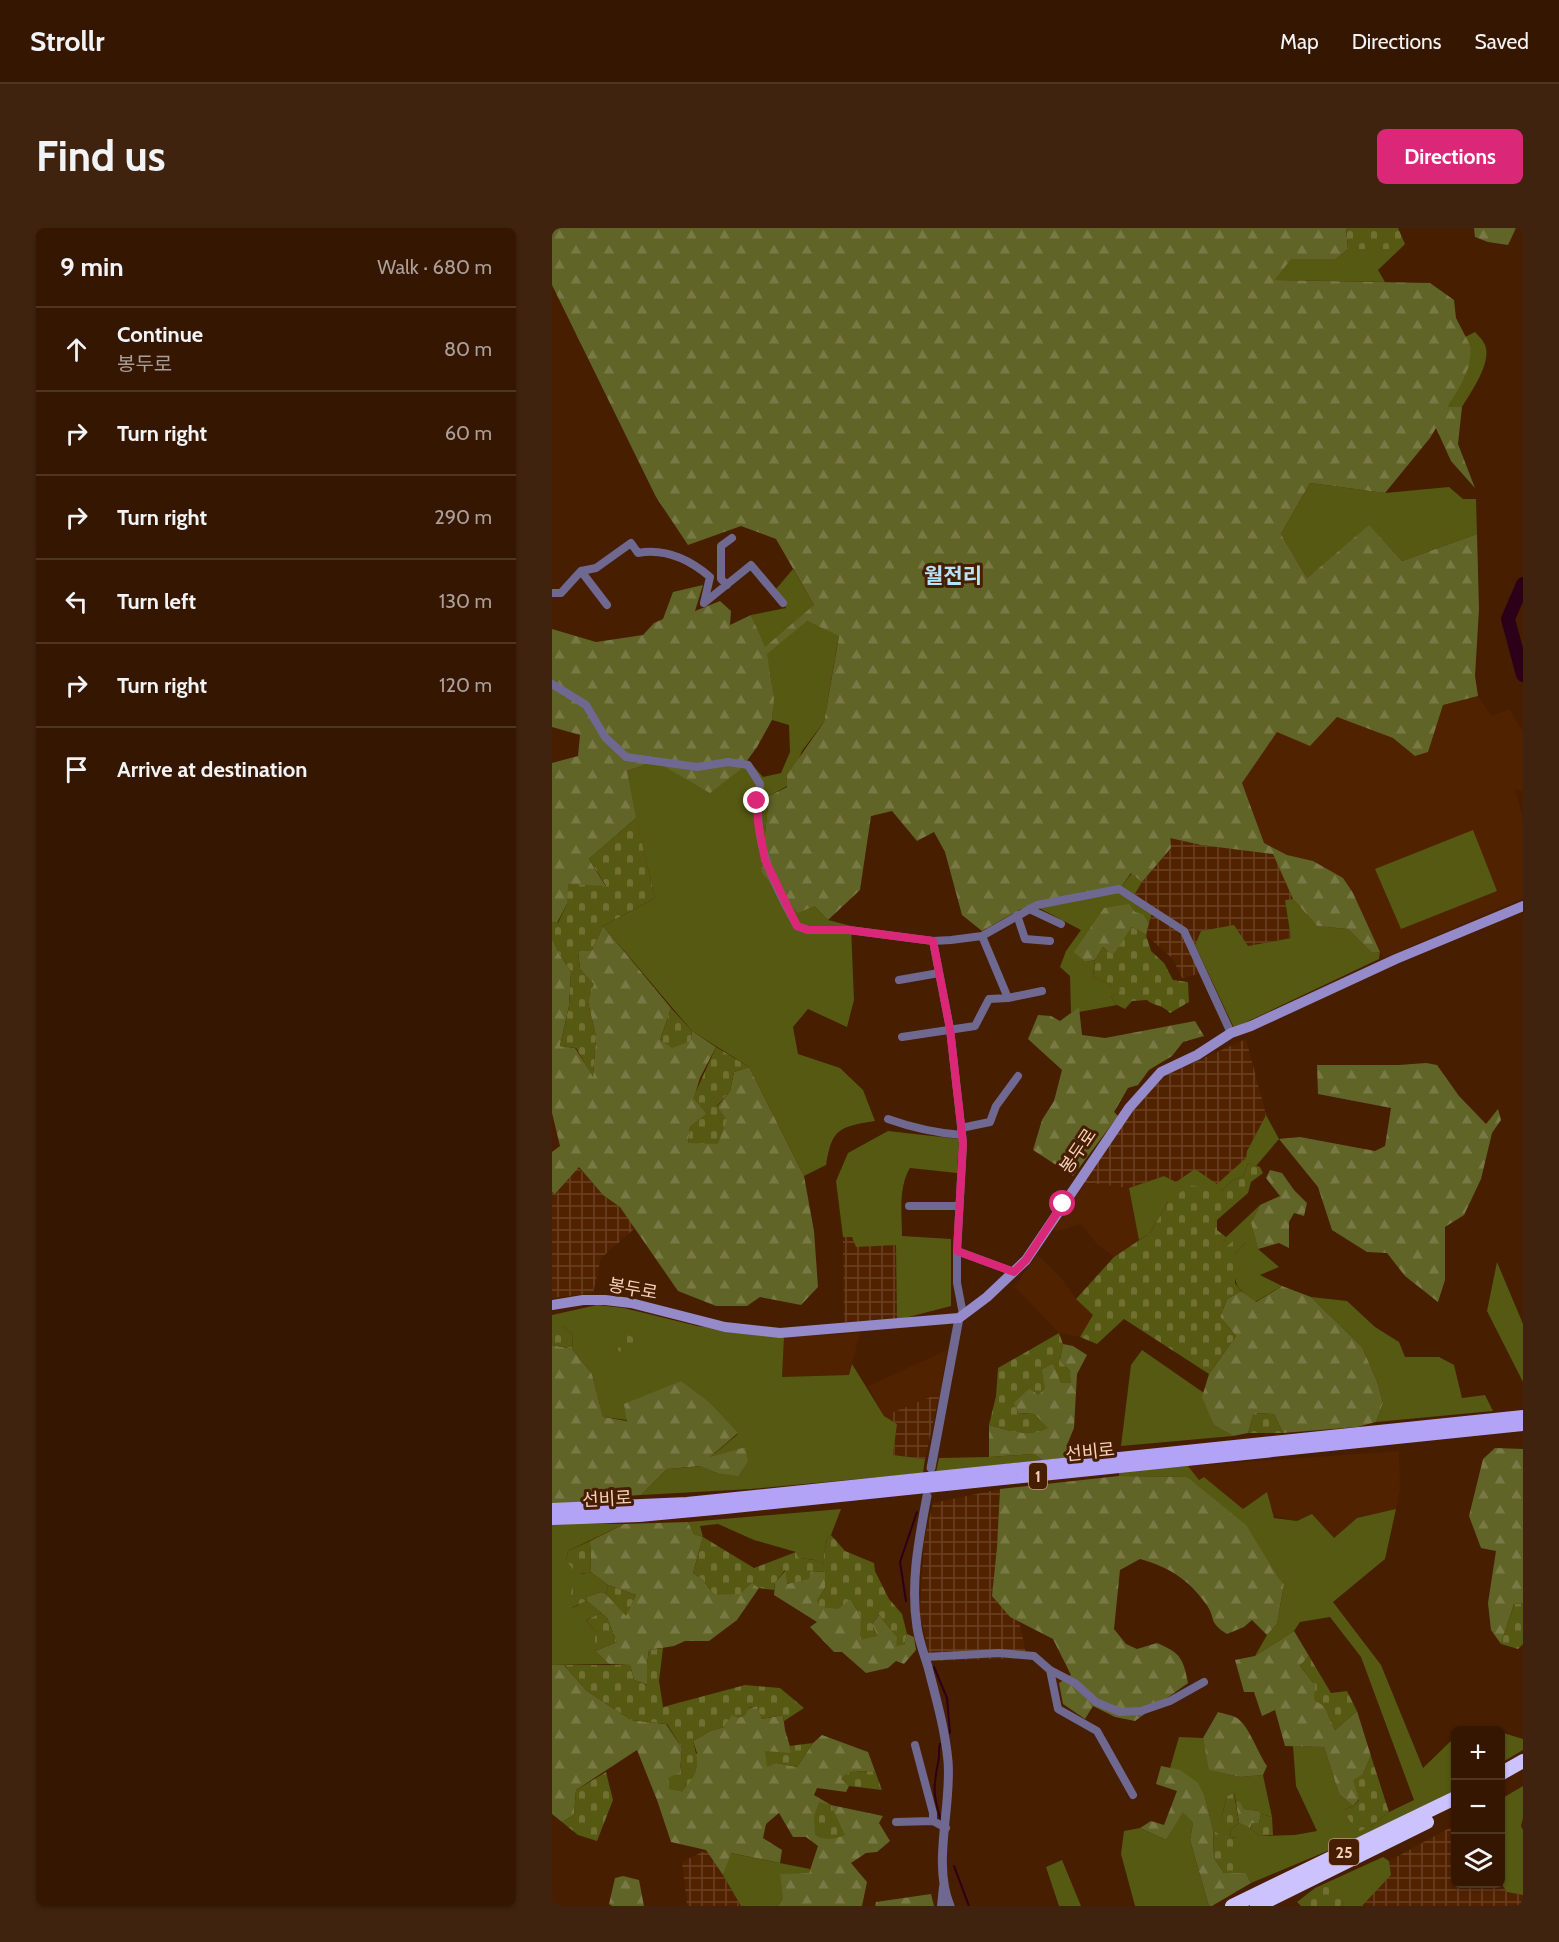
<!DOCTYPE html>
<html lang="en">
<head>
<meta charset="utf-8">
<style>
  :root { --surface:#351600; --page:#40230f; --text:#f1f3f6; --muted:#aa9f99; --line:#4f3522; --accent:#db2777 }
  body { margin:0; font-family:Cabin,"Noto Sans KR",sans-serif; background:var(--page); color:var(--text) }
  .controls { position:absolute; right:18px; bottom:18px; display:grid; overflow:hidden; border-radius:9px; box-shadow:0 2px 4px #0004 }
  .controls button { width:54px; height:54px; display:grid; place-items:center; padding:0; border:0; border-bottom:2px solid var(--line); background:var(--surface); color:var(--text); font:30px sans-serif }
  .stop { position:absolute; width:18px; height:18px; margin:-14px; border:4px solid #db2777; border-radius:50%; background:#fff }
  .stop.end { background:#db2777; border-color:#fff; box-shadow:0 2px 6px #0008 }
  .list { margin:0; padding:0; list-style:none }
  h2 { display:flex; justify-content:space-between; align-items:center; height:78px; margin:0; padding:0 24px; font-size:26px }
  h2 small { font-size:20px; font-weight:400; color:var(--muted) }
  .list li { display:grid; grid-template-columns:39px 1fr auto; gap:18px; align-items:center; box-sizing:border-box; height:84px; padding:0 24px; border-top:2px solid var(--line) }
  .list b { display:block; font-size:22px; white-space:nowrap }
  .list p { margin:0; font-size:20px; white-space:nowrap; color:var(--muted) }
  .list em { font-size:20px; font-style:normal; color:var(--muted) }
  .icon { flex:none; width:33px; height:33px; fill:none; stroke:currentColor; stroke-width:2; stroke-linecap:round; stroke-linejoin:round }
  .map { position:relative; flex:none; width:971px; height:1678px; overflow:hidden; border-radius:9px }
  header { display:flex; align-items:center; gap:36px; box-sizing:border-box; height:84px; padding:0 30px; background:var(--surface); border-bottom:2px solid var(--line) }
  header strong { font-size:28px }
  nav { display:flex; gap:33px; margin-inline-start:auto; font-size:21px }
  .intro { display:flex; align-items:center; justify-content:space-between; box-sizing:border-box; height:144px; padding:0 36px }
  h1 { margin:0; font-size:42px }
  .button { padding:15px 27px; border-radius:9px; background:var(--accent); color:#fff; font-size:21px; font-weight:700 }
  main { display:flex; gap:36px; padding:0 36px }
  aside { flex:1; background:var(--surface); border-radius:9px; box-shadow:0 2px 4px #0004 }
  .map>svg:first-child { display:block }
  .built { fill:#512200 }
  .industrial { fill:url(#industrial-grid) }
  .green { fill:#565911 }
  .forest { fill:url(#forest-firs) }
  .cemetery { fill:url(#cemetery-stones) }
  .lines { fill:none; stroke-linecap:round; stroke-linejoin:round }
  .stream { stroke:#2d0019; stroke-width:2 }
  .river { stroke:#2d0019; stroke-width:14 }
  .minor { stroke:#6f6890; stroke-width:8 }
  .tertiary { stroke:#6f6890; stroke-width:9 }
  .secondary { stroke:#958aca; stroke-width:10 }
  .primary { stroke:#b3a3f6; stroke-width:12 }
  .motorway { stroke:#ccc3fe; stroke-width:14 }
  .route { stroke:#db2777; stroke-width:8 }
  .labels { text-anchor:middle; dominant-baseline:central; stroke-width:6; stroke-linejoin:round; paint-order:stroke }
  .shield { fill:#471e00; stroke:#c19c85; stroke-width:1.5 }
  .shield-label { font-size:16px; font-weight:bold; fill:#f5d2be }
  .street-label { font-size:18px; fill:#f5d2be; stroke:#471e00 }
  .quarter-label { font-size:21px; font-weight:bold; fill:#b4e3fc; stroke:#471e00 }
</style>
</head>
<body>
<header>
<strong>Strollr</strong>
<nav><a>Map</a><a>Directions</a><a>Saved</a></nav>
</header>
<div class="intro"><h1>Find us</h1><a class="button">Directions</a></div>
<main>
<aside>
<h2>9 min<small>Walk · 680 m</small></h2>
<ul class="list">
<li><svg class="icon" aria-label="ahead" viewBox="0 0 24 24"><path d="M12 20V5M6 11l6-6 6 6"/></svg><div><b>Continue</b><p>봉두로</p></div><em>80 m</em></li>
<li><svg class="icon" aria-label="right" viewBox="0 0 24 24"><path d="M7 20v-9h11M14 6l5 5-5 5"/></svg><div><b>Turn right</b></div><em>60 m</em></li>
<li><svg class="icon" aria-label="right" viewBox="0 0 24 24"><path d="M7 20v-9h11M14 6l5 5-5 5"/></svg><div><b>Turn right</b></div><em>290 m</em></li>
<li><svg class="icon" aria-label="left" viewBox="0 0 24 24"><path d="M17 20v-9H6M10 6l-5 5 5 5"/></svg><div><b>Turn left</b></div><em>130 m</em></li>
<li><svg class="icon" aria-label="right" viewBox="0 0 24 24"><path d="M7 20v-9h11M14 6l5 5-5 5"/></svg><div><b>Turn right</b></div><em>120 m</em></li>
<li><svg class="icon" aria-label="arrive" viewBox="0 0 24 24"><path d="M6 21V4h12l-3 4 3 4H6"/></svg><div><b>Arrive at destination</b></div></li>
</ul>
</aside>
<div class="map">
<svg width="971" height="1678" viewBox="0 0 971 1678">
  <defs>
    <pattern id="industrial-grid" width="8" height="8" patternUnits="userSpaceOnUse" patternTransform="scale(1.5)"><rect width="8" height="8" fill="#512200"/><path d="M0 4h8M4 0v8" fill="none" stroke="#6b4123"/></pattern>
    <pattern id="forest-firs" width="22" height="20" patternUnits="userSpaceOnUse" patternTransform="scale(1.5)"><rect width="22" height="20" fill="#616427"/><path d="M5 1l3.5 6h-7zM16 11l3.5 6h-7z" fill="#787945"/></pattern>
    <pattern id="cemetery-stones" width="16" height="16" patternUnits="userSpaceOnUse" patternTransform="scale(1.5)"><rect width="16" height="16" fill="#565911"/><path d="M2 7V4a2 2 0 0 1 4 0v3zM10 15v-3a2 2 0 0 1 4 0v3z" fill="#6f7032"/></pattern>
  </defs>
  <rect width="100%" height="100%" fill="#471e00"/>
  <path class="built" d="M926,468L939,488L957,481L971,503V564L963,560L971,591V670L832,730L828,724L801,665L761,633L735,627L711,615L690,555L725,503L784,489L841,510L863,528L876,524L891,477Z
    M529,954L577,960L587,1012L562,1029L545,1016L529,996L503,1004L502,997Z
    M485,1026L510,1051L524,1071L541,1087L528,1109L507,1105L463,1059Z
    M308,1105L297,1147L230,1149L232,1109Z
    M395,1122L388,1165L332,1188L316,1158Z
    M847,1223L848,1261L844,1281L805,1290L782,1310L745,1293L691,1281L652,1249L647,1252L636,1238Z"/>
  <path class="industrial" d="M617,610L649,617L721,626L741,671L733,673L739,710L696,718L643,717L655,744L630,750L621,731L594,707L601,681L583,666L590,654L619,621Z
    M694,811L714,887L695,923V930L665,957L624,954L612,948L577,960L529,954L579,882L614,847Z
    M26,939L51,967L68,979L83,1000L49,1030L41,1065L0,1070V964L4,966Z
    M291,1009H300L305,1019L344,1016L345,1092L292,1094Z
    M388,1165L373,1231L341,1227L345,1196L332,1188Z
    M448,1261L445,1319L440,1368L458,1389L467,1393L475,1430L379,1433L368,1386L372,1313L381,1275Z
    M903,1597V1656L949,1655L955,1664L971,1667V1678H810L839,1647L837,1633Z
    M154,1622L171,1647L189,1678H135L130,1634Z"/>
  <path class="green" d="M796,21H848L826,42L833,54L723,52L738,31H784Z
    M923,104C926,107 930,111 932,115C942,132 919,164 910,179H894L907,161L919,119L913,109Z
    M758,255L833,265L897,259L911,271H924L925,306L850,333L817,298L755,350L729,306Z
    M241,341L262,377L255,393L287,407L272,494L250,523L235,558L217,568L209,644L262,678L276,692L299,698L302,772L295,799L256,781L241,799L246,826L288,840L311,862L323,893C287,899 280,900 274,937L252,948L197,839L140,803L51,698L103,670L79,571L75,543L103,533L189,541L196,532L211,549L229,545L238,524L237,497L220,492C224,454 214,422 199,387L234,380L224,361Z
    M921,602L945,663L849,701L823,641Z
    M580,645L590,654L583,666L601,681L597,695L592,687L537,705L523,724L533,734L543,732L541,749L570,762L559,769L565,777L527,784L526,780L519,785L518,748L508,739L514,723L529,702L487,680L530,664L569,659Z
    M741,671L765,698L796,701L820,725L828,724L827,731L682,800L643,717L649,703L682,697L696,718L739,710L733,672Z
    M714,887L727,911L704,938L696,935L691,948L681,952L669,963L616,974L598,1005L587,1012L577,960L612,948L624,954L643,941L665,956L694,930L695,923Z
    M336,903L407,911L405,945L358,940C346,960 350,985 350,1008L399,1011V1078L345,1092L344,1017L304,1019L300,1009H291L284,953L296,925Z
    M708,977L699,995L706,1021L727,1039L708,1047L730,1058L703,1074C679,1056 683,1055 683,1026L694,1014L668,1024L674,1009Z
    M945,1034L971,1096V1154L935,1083Z
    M759,1069L795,1073L823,1099L847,1114L853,1129H887L902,1137L910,1170L933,1167L941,1183L824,1194L831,1175L825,1153L810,1119Z
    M45,1077L72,1080L145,1098L232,1109L230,1149L297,1147L300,1136L332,1188L345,1196L341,1227L373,1231L371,1245L199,1261L89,1267L115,1241L149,1238L165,1245L193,1219L157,1230L186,1206L51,1189L40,1146L20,1121L21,1107L10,1098H0V1087Z
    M590,1122L652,1165L662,1197L681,1208L569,1218L579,1137Z
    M482,1226L490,1232L384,1244L387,1230L437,1229Z
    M636,1238L647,1252L652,1249L691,1281L715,1264L722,1290L745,1293L760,1286L782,1310L805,1290L844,1281L833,1331L781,1374L829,1437L871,1540L900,1512L903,1511V1562L802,1612L699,1655L694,1645H685L684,1609L679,1610L678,1602L687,1595L698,1600L708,1608L743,1607L765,1603L744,1558L741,1518L772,1519L787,1566L801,1578L791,1582L818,1599L837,1584L862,1572L809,1429L778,1389L748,1394L742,1403L703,1428L715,1407L725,1396L732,1356L635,1249L567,1248V1243Z
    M289,1281L279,1307L275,1311L270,1338L263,1332L247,1330L244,1324L202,1312L166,1296L148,1298L151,1309L142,1306L136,1294Z
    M0,1295L72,1296L16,1323L14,1332L30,1346L39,1344L56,1357L54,1366L49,1364L34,1369V1358L20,1380L35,1373L49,1385L34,1392L43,1403V1423L57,1436L0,1437Z
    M948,1504L971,1511V1522L949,1535Z
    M627,1509L651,1510L658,1542L688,1549L711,1547L720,1589L709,1586L707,1583L692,1581L688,1575L684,1574L682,1565L675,1568L670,1587L672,1601V1611L661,1602L653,1569L618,1540Z
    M971,1558V1590L969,1598L971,1602V1667L955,1664L949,1655L948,1624L951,1620L948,1617L949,1571Z
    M631,1583L641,1595L638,1612L657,1678H583L569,1626L572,1603L588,1600L614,1612Z
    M178,1625L258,1641L257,1645L231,1670L226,1678H189L171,1647Z
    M831,1629L837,1633L839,1647L810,1678H788L791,1674L763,1660Z
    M510,1632L529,1678H507L494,1639Z"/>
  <path class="forest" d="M0,0H794L796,21L784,31H739L723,52L878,55L902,72L904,90L919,119L917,138L907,161L895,179H910L906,216L923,260L899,233L884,200L878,210L833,265L758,255L729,306L755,350L817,297L850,333L925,306L927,381L923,448L926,468L891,477L876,524L863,528L841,510L785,489L758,518L725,504L690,555L712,615L735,627L761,633L791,650L801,665L828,724L820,725L796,701L765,698L741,671L721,626L649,617L618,610L619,620L590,654L579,645L569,659L530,664L487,680L469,681L430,703L410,687L393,624L382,604L365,613L340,583L319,588L308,662L276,692L262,678L246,685L209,644L217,568L235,559V547L272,494L287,408L255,393L215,426L222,470L220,492L205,519L189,541L158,565L103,533L75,543L84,590L37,631L54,659L15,676L5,695L0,694V535L26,528L28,507L0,499V401L44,414L91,407L102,395L111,391L121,364L151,357L143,383L168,373L179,383L178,397L199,387L213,419L262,377L224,311L189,298L136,317L104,269L0,57Z
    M922,0H964L956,17L936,14L923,9Z
    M577,676L583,684L592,687L597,695L594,707L580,699L561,728L551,719L543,732L533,734L522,724L552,680Z
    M51,698L119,780L108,812L139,813L140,803L164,819L148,850L142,870L155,886L138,899L136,915L178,863L182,844L197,839L252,948L262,1003L266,1059L249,1077L208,1069L195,1078H164L126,1063L68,979L51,967L27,939L3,966L0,964V924L8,918L0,885V710L8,727L19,744L17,778L8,818L23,820L41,848L44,809L36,774L41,756L28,741L26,723L40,722Z
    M527,779L530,807L553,810L643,793L652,808L631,814L620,828L597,842L586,857L576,860L562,884L566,888L521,948L481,922L490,892L502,873L510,842L476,811L486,787L499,788L508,793Z
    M874,835L885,837L907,868L934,896L946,881L949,892L940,905L929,951L912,987L893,999V1052L886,1074L853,1048L835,1025L815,1024L780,1002L766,959L727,911L748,909L823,923L833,918L839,880L766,866L765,837H847Z
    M718,942L730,945L742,962L755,975L752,988L742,985L737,994V1020L727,1015L706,1021L699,995L708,977L728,968L714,950Z
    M730,1058L759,1069L810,1119L825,1153L831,1175L824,1194L805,1199L731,1205L722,1186L702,1185L696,1205L681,1208L662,1197L650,1169L657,1146L684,1108L668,1089L675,1071L689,1063L704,1074Z
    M511,1116L521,1118L535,1127L525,1146L522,1200L515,1217L522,1229L490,1232L482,1226L437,1229V1197L459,1203L483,1186L466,1185L461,1175L477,1160L490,1141L501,1135L509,1154L518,1143L508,1132Z
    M0,1117L20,1121L40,1146L51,1189L75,1193L72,1176L129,1153L158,1175L186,1205L158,1229L193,1219L196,1233L186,1248L165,1245L148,1238L115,1241L89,1267L54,1269L32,1276L0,1277Z
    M943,1220L971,1221V1375L962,1376L949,1416L939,1402L936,1375L944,1323L929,1320L917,1288L931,1231Z
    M567,1248L635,1249L694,1297L725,1348L732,1356L725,1396L715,1407L700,1392L692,1399L675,1406C655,1393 665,1392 654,1376C636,1351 617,1339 588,1331L568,1342L562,1401L574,1416L585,1421L605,1415C628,1425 631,1429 636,1455L583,1493L563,1489L541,1478L533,1491L511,1476L507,1455L519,1447L501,1411L458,1389L440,1368L445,1319L448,1261Z
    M136,1294L142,1306L151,1309L141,1345L151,1352L162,1367L200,1354L207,1360L185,1392L157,1413H133L122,1418L97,1422L95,1436L96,1457L82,1452L78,1437L57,1436L43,1423L65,1414L55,1390L35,1373L34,1369L49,1364L54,1366L74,1387L84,1367L56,1357L39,1344L38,1313L72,1296Z
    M234,1342L236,1356L259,1343L273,1344V1360L265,1373L299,1371L309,1390L320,1396L327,1387L352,1417L355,1406L362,1409L364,1422L352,1436L344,1433L336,1440L314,1445L290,1424H282L258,1399L265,1394L222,1367L223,1355Z
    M742,1403L757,1428L748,1438L763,1457L783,1502L805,1483L819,1528L811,1546L807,1571L801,1578L787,1566L772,1519L733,1518L723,1482L710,1488L702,1464H692L683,1432L703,1428Z
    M0,1437H12L35,1463L79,1492L114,1496L130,1520L128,1544L118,1561L145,1525L141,1513L158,1503L172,1499L180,1486L205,1478L210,1491L231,1487L233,1502L240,1525L225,1535L245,1539L261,1515L270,1507L316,1524L323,1543L297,1544L290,1550L297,1558L294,1564L265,1560L262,1567L279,1577L331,1588L327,1595L338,1613L325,1624L314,1625L299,1635L315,1654L310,1678H226L231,1670L228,1646L257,1645L266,1618L254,1609H241L227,1585L214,1596L211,1610L230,1622L228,1635L179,1625L171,1647L154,1622L119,1614L105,1572L85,1522L24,1562L22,1587L10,1594L0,1586Z
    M666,1484C672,1486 680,1487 685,1490C697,1498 706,1525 715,1538L711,1547L688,1549L657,1542L651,1510Z
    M609,1538L628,1542L646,1555L653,1569L661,1602L662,1630L672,1645H694L699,1655L660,1678H657L638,1612L641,1595L631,1584L614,1612L588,1600L599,1593L612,1597L625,1563L604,1556Z
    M684,1574H688L692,1581L707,1583L709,1586L707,1595H700L698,1600L687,1595Z
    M71,1648L87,1652L92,1678H60L57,1676L63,1650Z
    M379,1666L382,1678H323L324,1674Z"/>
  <path class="cemetery" d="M794,0H846L853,16L848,21H796Z
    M84,590L103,670L51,698L40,722L26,724L28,741L42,756L36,774L44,809L41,849L24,820L8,818L17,778L19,744L8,727L0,710V694L6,695L15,676L16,656L54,658L37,631Z
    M580,699L594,707L599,723L612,735L621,752L636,754L637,774L618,785C608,775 603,779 595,772L580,773L573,781L565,777L559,769L569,762L541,749L543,732L551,719L561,727Z
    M119,780L140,803L139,813L120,820L108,812Z
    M164,819L197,839L182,844L178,863L165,878L175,892L166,916L136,915L138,899L155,886L141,870Z
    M696,935L708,939L711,945L699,954L696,965L665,992V1002L674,1009L669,1023L686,1009L694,1014L683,1026V1055L689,1063L675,1071L668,1089L684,1108L657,1146L572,1091L545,1116L528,1109L541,1087L524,1071L562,1029L598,1005L616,974L638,957L669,963L681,952L691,948Z
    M0,1098H10L21,1107L20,1121L0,1117Z
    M67,1103L80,1109L86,1119L82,1126L66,1123Z
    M507,1105L511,1116L508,1132L518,1143L519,1155H509L501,1135L490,1141L493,1161L486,1167L477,1160L462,1175L466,1185L483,1186L496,1200C478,1211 456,1202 437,1197L444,1168L446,1140Z
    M702,1185L722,1186L731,1205H696Z
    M279,1307L293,1323L322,1335L323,1343L337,1371L350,1386L355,1406L352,1417L344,1418L345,1409L327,1387L320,1396L326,1408L308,1412L309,1390L299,1371L286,1381L268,1379L265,1373L273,1360V1344L259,1343L257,1351L235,1356L233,1342L223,1355L222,1362L207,1360L200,1355L188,1366L162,1367L151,1352L141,1345L151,1309L202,1340L244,1324L247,1330L263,1332L270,1337L275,1311Z
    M38,1313L39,1344C24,1348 23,1344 14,1332L16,1323Z
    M56,1357L84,1367L74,1388L54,1366Z
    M34,1358L35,1373L19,1380L18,1372L20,1360Z
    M971,1375V1416L966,1421L949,1416L962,1376Z
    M49,1385L55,1390L65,1414L43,1423V1403L34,1392Z
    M111,1420L107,1453L111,1479L193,1457L228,1460L252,1480L232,1493L231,1487L210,1491L205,1478L197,1480L193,1488L186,1490L180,1487L172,1499L158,1503L141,1513C148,1539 147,1544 130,1564L117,1561L116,1550L128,1544L130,1520L115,1496L79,1492L35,1463L12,1437H78L82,1452L95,1457V1436L97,1422Z
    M757,1428L779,1465L795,1463L805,1483L783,1502L772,1478L762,1472L763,1457L748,1438Z
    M261,1515L245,1539L225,1535L215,1539L213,1523L239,1525L237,1518Z
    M819,1528L837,1584L818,1599L805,1604L791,1582L801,1578L807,1572L801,1552L811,1546Z
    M323,1543L330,1562L297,1558L289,1551L297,1544Z
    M54,1544L61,1572L45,1613L26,1607L10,1594L22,1587L24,1562Z
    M682,1565L687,1595L678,1602L679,1610L685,1609V1645H672L662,1630L661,1602L672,1610L670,1587L675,1568Z
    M267,1574L279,1577L293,1607C284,1611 272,1613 263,1607L262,1588Z
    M709,1586L720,1589L721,1607L708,1608L698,1600L700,1595H707Z
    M783,1658L791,1674L788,1678H749L745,1674L763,1660Z"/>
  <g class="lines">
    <path class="stream" d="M354,1373L348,1334L365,1284
      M382,1439L395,1470L398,1505
      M388,1516C386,1522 388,1529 386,1535C381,1560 381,1567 389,1592
      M402,1638L417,1678"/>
    <path class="river" d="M971,356L956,391L971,447"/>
    <path class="minor" d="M29,343L55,377
      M175,357L169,351V318L180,310
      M0,365H9L29,343L44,340L79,315L86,325C114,320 137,331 158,349L152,375L199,337L231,375
      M0,456L34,477L53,509L74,529L145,539L176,534L196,537L208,556C199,610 219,652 245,698L256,702H297L381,713L399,712L430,708L485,677L567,661L632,703L679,805
      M477,681L509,696
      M465,687L473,711L498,713
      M430,708L456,770L490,763
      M381,713L398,801L411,915L405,1023V1055L411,1086
      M347,752L387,745
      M350,809L423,798L437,771L456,770
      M336,891C361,900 384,905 410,907
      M409,900L438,894L444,878L466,848
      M357,978H407
      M405,1023L462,1044
      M373,1429L447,1425L482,1428L498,1442L523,1455L544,1474L568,1484L589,1483L618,1473L652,1454
      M498,1442L506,1481L545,1503L581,1567
      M363,1517L381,1585V1593
      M344,1594L381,1593L394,1600
      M389,1678L391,1659"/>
    <path class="tertiary" d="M379,1240L407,1090
      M375,1268C367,1311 358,1355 365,1399C367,1413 372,1426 376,1439C384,1470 393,1501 396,1533C400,1578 380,1635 398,1678"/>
    <path class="secondary" d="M0,1077L31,1072H53L79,1075L173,1099L228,1105L407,1090L435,1069L474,1032L577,880L609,844L645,827L679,805L699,798L844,731L971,678"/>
    <path class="primary" d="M0,1281L135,1275L971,1188
      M0,1291L87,1288L173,1280L971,1197"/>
    <path class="motorway" d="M948,1546L971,1533
      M680,1678L903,1570
      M705,1678L875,1594"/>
  </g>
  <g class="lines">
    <path class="route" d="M205,573L206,594L213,632L245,698L256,702H297L381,713L398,801L411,915L405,1023L462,1044L474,1032L511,976"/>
  </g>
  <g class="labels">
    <g class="shield">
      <rect x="477" y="1235" width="18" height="26" rx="4.5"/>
      <rect x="777" y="1611" width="30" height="26" rx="4.5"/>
    </g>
    <g class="shield-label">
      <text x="486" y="1248">1</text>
      <text x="792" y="1624">25</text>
    </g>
    <g class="street-label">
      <text transform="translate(526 923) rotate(-56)">봉두로</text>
      <text transform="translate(81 1061) rotate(10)">봉두로</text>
      <text transform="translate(538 1224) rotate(-6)">선비로</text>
      <text transform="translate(55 1271) rotate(-3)">선비로</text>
    </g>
    <g class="quarter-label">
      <text x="401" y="347">월전리</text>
    </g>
  </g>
</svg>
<div class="controls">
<button>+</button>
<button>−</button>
<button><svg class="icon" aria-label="layers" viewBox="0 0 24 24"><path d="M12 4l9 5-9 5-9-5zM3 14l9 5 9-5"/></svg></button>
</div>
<div class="stop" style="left:511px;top:976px"></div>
<div class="stop end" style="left:205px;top:573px"></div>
</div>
</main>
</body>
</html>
